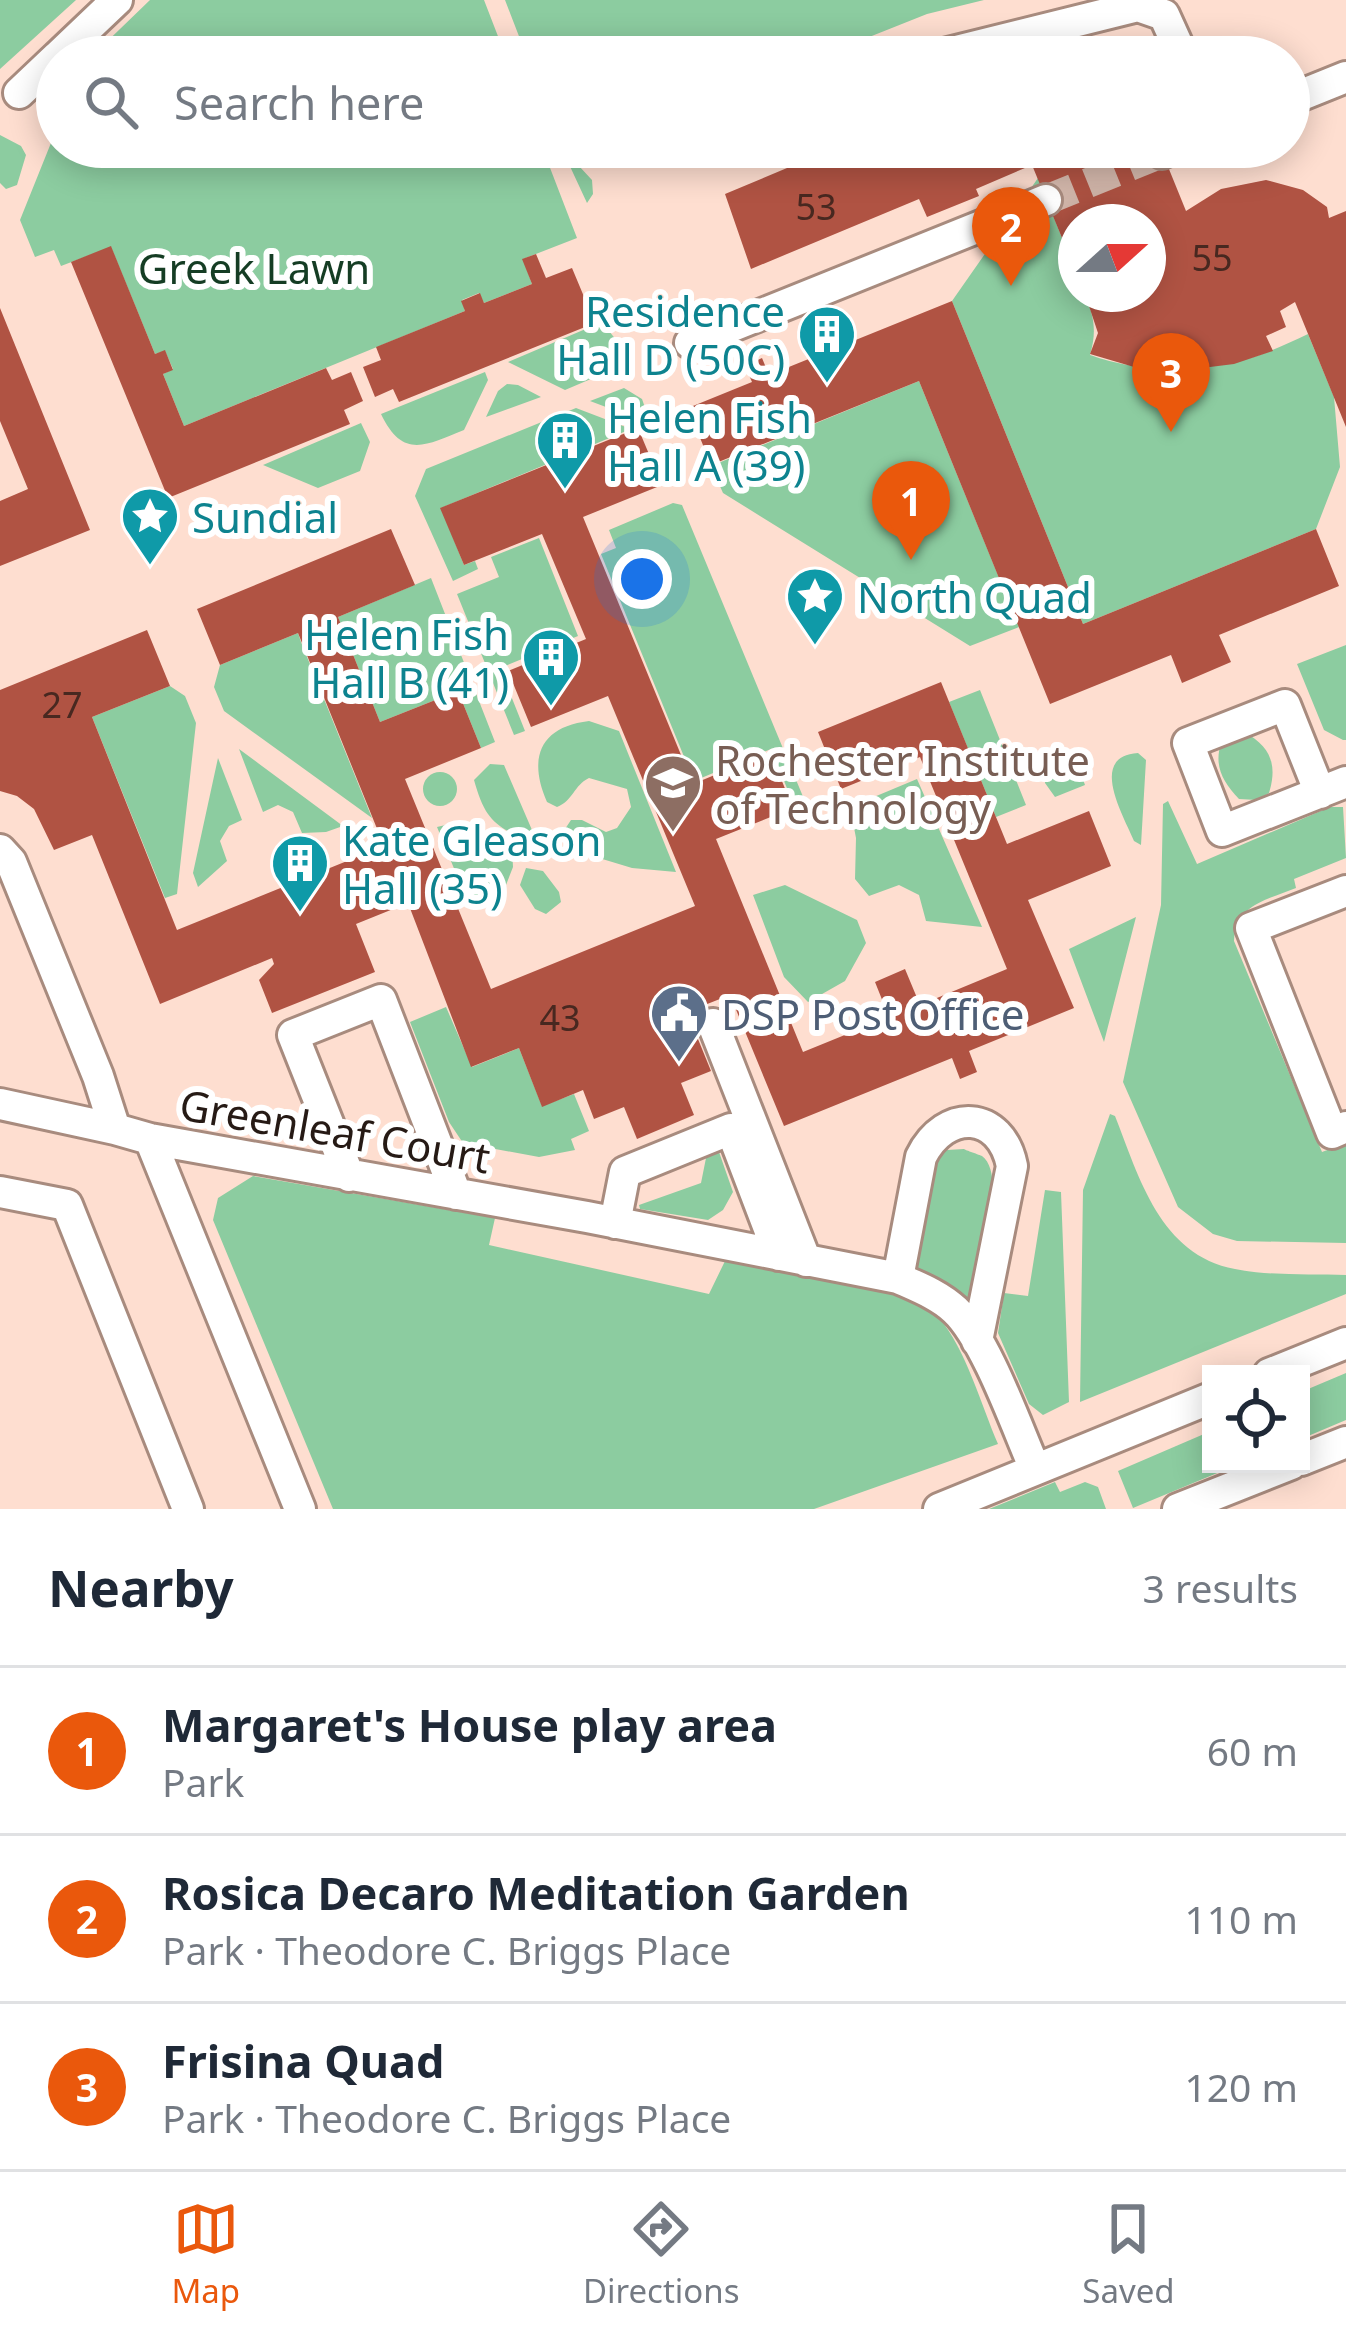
<!DOCTYPE html>
<html lang="en">
<head>
<meta charset="utf-8">
<style>
  :root { --surface:#fff; --page:#f2f2f3; --text:#1f2937; --muted:#747a83; --line:#e0e1e3; --accent:#ea580c }
  body { margin:0; font-family:"Noto Sans",sans-serif; background:var(--page); color:var(--text) }
  .controls { position:absolute; right:36px; bottom:36px; display:grid; overflow:hidden; border-radius:0px; box-shadow:0 6px 30px #0003 }
  .controls button { width:108px; height:108px; display:grid; place-items:center; padding:0; border:0; border-bottom:3px solid var(--line); background:var(--surface); color:var(--text); font:60px sans-serif }
  .compass { position:absolute; left:1058px; top:204px; width:108px; height:108px; border-radius:50%; background:var(--surface); box-shadow:0 6px 30px #0003; rotate:69deg }
  .you { position:absolute; left:642px; top:579px; width:42px; height:42px; margin:-30px; border:9px solid #fff; border-radius:50%; background:#1a73e8; box-shadow:0 0 0 18px #1a73e833 }
  .badge { display:grid; place-items:center; width:78px; height:78px; border-radius:50%; background:var(--accent); color:#fff; font-size:39px; font-weight:700 }
  .pin { position:absolute; translate:-50% -99px; filter:drop-shadow(0 3px 6px #0008) }
  .pin::after { content:''; position:absolute; top:63px; width:42px; height:36px; background:inherit; clip-path:polygon(0 0,100% 0,50% 100%) }
  .list { margin:0; padding:0; list-style:none }
  h2 { display:flex; justify-content:space-between; align-items:center; height:156px; margin:0; padding:0 48px; font-size:51px }
  h2 small { font-size:39px; font-weight:400; color:var(--muted) }
  .list li { display:grid; grid-template-columns:78px 1fr auto; gap:36px; align-items:center; box-sizing:border-box; height:168px; padding:0 48px; border-top:3px solid var(--line) }
  .list b { display:block; font-size:45px; white-space:nowrap }
  .list p { margin:0; font-size:39px; white-space:nowrap; color:var(--muted) }
  .list em { font-size:39px; font-style:normal; color:var(--muted) }
  .icon { flex:none; width:66px; height:66px; fill:none; stroke:currentColor; stroke-width:2; stroke-linecap:round; stroke-linejoin:round }
  .map { position:relative; flex:none; width:1346px; height:1509px; overflow:hidden }
  .search { position:absolute; background:var(--surface); box-shadow:0 6px 30px #0003; left:36px; right:36px; top:36px; height:132px; display:flex; align-items:center; gap:30px; box-sizing:border-box; padding:0 42px; border-radius:66px; color:var(--muted); font-size:45px }
  .sheet { height:660px; background:var(--surface) }
  nav { display:flex; justify-content:space-around; align-items:center; box-sizing:border-box; height:168px; border-top:3px solid var(--line); background:var(--surface); font-size:33px; color:var(--muted) }
  nav a { display:grid; justify-items:center; gap:6px }
  nav .on { color:var(--accent) }
  .map>svg:first-child { display:block }
  .green { fill:#8ccca0 }
  .building { fill:#b05343 }
  .lines { fill:none; stroke-linecap:round; stroke-linejoin:round }
  .minor-tunnel { stroke:#d3b7ab; stroke-width:30; stroke-dasharray:30 15; stroke-linecap:butt }
  .minor-casing { stroke:#a88b7e; stroke-width:36 }
  .minor { stroke:#fff; stroke-width:30 }
  .labels { text-anchor:middle; dominant-baseline:central; stroke-width:12; stroke-linejoin:round; paint-order:stroke }
  .number-label { font-size:36px; fill:#482820 }
  .park-label { font-size:42px; fill:#153d24; stroke:#fff }
  .culture-label { font-size:42px; fill:#0d838f; stroke:#fff; text-anchor:start }
  .education-label { font-size:42px; fill:#785e54; stroke:#fff; text-anchor:start }
  .service-label { font-size:42px; fill:#4e5e75; stroke:#fff; text-anchor:start }
  .street-label { font-size:42px; fill:#261a15; stroke:#fff }
</style>
</head>
<body>
<div class="map">
<svg width="1346" height="1509" viewBox="0 0 1346 1509">
  <rect width="100%" height="100%" fill="#feded0"/>
  <path class="green" d="M0,0H76L0,69Z
    M150,0H484L506,57H91Z
    M505,0H984L927,14L819,57H685L643,44L617,48L599,57H527Z
    M57,128V147H542L577,238L523,259L532,284L484,303L479,293L462,300L465,311L184,426L163,374L173,369L165,351L155,354L111,247L61,266L54,250L35,257L20,220Z
    M0,135L21,146L26,155L17,185L6,189L0,183Z
    M561,147H571L579,166L592,180L593,194L587,203Z
    M1038,178L1076,273V294H1085C1094,317 1097,331 1090,355C1115,364 1168,376 1189,361C1231,371 1270,352 1308,334L1334,397L1340,467L1316,529L1083,624L952,301Z
    M595,325L609,331L617,341L605,373L565,390L508,362Z
    M485,372L488,380L464,430C426,445 403,460 381,414Z
    M919,381L1019,627L970,646L723,493L711,466Z
    M507,384L518,385L541,397L486,417L498,391Z
    M624,388L642,399L649,419L643,421L590,401Z
    M576,408L631,429L441,508L464,565L475,561L478,569L453,581L415,496L426,469Z
    M361,423L370,442L360,471L318,488L263,465Z
    M673,503L682,505L804,799L793,803L771,749L694,781L601,554L616,548L609,530Z
    M539,538L578,636L500,668L525,731L514,735L457,594L499,577L491,557Z
    M431,578L495,742L481,748L458,691L380,722L338,617Z
    M298,633L301,642L372,818L224,711L214,687L220,665Z
    M1346,645V740H1343L1324,730L1297,664Z
    M170,686L185,696L196,723L177,894L165,898L92,717Z
    M980,690L1026,805L996,817L949,702Z
    M589,721L619,731L676,872L632,868L566,848L561,835L571,820H582L606,832L617,828L631,807L627,789L589,778C574,785 573,801 557,807L547,802C528,759 539,727 589,721Z
    M1244,732C1270,746 1278,764 1269,793L1257,800L1239,799C1222,781 1213,765 1222,740Z
    M239,749L343,826L326,832L302,833L293,812L278,805L263,812Z
    M1138,753L1146,760L1141,845L1134,841C1123,815 1088,756 1138,753Z
    M218,758L242,820L229,826L220,841L227,861L198,887L193,873Z
    M1076,760L1085,785L1055,797L1045,783V771Z
    M490,764L504,765L535,837L530,842C494,826 485,819 474,780Z
    M423 789a17 17 0 1 1 34 0a17 17 0 1 1-34 0Z
    M917,779L982,927L926,921L919,895L899,885L869,896L855,879L856,838L850,807Z
    M1168,801L1197,864L1330,807H1343L1346,858L1294,879L1296,888C1267,900 1236,904 1234,941L1322,1152L1346,1143V1243L1237,1241L1213,1234L1178,1207L1123,1082L1161,905L1163,804Z
    M454,823L512,849L513,867L506,885L469,905L437,827Z
    M526,868L543,871L559,892L561,902L546,914L535,909L520,885Z
    M785,885L857,920L866,943L845,981L808,1002L784,977L753,895Z
    M1136,917L1104,1042L1069,949Z
    M446,1007L472,1067L519,1048L542,1106L574,1094L589,1131L571,1139L575,1150L539,1157L463,1143L449,1122L410,1022Z
    M1110,1114L1115,1116C1139,1177 1160,1255 1235,1269C1270,1276 1310,1274 1346,1275V1294L1080,1402L1083,1190Z
    M964,1149C965,1150 980,1155 982,1156C1008,1175 980,1265 974,1294L969,1300H963L912,1268L932,1163L947,1150Z
    M714,1150L719,1152L733,1192L723,1210L708,1220L640,1209L639,1205L701,1183L707,1153Z
    M253,1176L495,1218L489,1245L709,1294L725,1261C773,1271 908,1285 939,1318C965,1347 982,1407 998,1444L814,1509H333L213,1220L218,1198Z
    M1045,1190L1061,1192L1069,1402L1043,1415L1029,1404L998,1333L1004,1293L1028,1296Z
    M1346,1373V1420L1301,1439V1392Z
    M1211,1431V1464H1239L1133,1508L1118,1471Z
    M1055,1482L1060,1492L1085,1482L1098,1487L1106,1509H989Z"/>
  <path class="building" d="M837,147H1009L1013,155L1024,147H1160L1186,211L1221,189L1266,180L1303,190L1327,207L1329,218L1346,211V427L1295,302L1280,311L1286,327L1266,336L1273,351L1234,364L1194,369L1134,367L1090,354L1098,333L1085,294H1148V222H1076V272L1032,165L976,189L979,196L927,217L919,199L751,269L725,194Z
    M111,246L155,354L165,350L173,370L163,374L184,426L326,368L332,380L351,372L363,401L344,410L350,424L168,498L71,262Z
    M536,254L546,278L572,268L595,323L399,402L393,389L375,397L363,367L381,360L376,347L465,311L461,301L480,293L484,303L532,284L522,259Z
    M952,301L1083,624L1316,529L1339,586L1219,635L1231,662L1182,683L1171,655L1050,704L919,381L711,465L688,408L752,382L745,366L762,358L769,375Z
    M0,308L90,530L0,566V501L28,489L0,421Z
    M638,428L662,485L583,517L693,784L770,752L793,808L716,839L803,1052L889,1017L875,982L905,969L920,1005L1007,969L920,757L841,789L818,732L941,682L1007,844L1089,811L1111,866L1028,900L1074,1008L969,1051L977,1072L960,1079L952,1058L784,1126L730,995L687,1012L711,1071L681,1083L694,1115L637,1139L624,1107L594,1119L583,1090L542,1107L519,1048L471,1067L408,903L356,924L375,972L272,1013L259,980L274,964L272,958L160,1004L92,835L54,850L34,809L17,796L0,791V690L147,630L170,686L92,717L177,930L384,846L298,633L220,665L197,609L391,529L415,585L338,617L380,722L458,691L481,748L405,779L491,989L695,906L608,696L531,727L508,671L586,639L542,534L464,565L440,508Z
    M279,1108L282,1116L262,1123L259,1116Z"/>
  <g class="lines">
    <path class="minor-tunnel" d="M1046,200L1162,153"/>
    <g class="minor-casing">
      <path id="minor" d="M57,57L117,0
        M932,57L1138,6L1164,15L1183,57
        M19,93L57,57
        M1289,100L1346,77
        M1162,153L1176,147
        M690,343L1046,200
        M1320,793L1285,705L1188,743L1222,831L1346,782
        M0,850L11,862L98,1076L115,1129L0,1104
        M1346,891L1251,928L1332,1133L1346,1127
        M713,1024L806,1261
        M115,1129L150,1139L587,1217L898,1278C918,1287 939,1295 955,1310C986,1339 1017,1428 1035,1469
        M150,1139L300,1509
        M349,1176L293,1035L381,1000L456,1194
        M0,1192L67,1205L188,1509
        M615,1223L625,1172L731,1129L779,1255
        M898,1278L921,1157C945,1108 1001,1110 1012,1166L977,1341
        M1269,1374L1346,1343
        M1301,1460L1346,1442
        M939,1509L1211,1398
        M1178,1509L1291,1464"/>
    </g>
    <use href="#minor" class="minor"/>
  </g>
  <defs>
    <g id="building-pin" transform="scale(3)"><path d="M0 17L-7.5 6A9.5 9.5 0 1 1 7.5 6Z" fill="#0f9aa8" stroke="#fff"/><path d="M-4-6H4V6H1V3H-1V6H-4ZM-2.5-4.3h1.7v1.8h-1.7ZM.8-4.3h1.7v1.8H.8ZM-2.5-1h1.7V.8h-1.7ZM.8-1h1.7V.8H.8Z" fill="#fff"/></g>
    <g id="sight-pin" transform="scale(3)"><path d="M0 17L-7.5 6A9.5 9.5 0 1 1 7.5 6Z" fill="#0f9aa8" stroke="#fff"/><path d="M0-6L1.8-2.2L6-1.7L2.9 1.2L3.7 5.4L0 3.3L-3.7 5.4L-2.9 1.2L-6-1.7L-1.8-2.2Z" fill="#fff"/></g>
    <g id="university-pin" transform="scale(3)"><path d="M0 17L-7.5 6A9.5 9.5 0 1 1 7.5 6Z" fill="#8d6e63" stroke="#fff"/><path d="M0-5L7-2L0 1L-7-2ZM-4 1L0 2.5L4 1V4Q0 6-4 4Z" fill="#fff"/></g>
    <g id="civic-pin" transform="scale(3)"><path d="M0 17L-7.5 6A9.5 9.5 0 1 1 7.5 6Z" fill="#5c6f8a" stroke="#fff"/><path d="M-.6-6.5H3V-4.5H.6V-3L4-1V1h2V6H-6V1h2V-1L-.6-3ZM-1.2 2.5V6h2.4V2.5Z" fill="#fff"/></g>
  </defs>
  <g fill-rule="evenodd">
    <use href="#building-pin" x="827" y="334"/>
    <use href="#building-pin" x="565" y="440"/>
    <use href="#sight-pin" x="150" y="516"/>
    <use href="#sight-pin" x="815" y="596"/>
    <use href="#building-pin" x="551" y="657"/>
    <use href="#university-pin" x="673" y="783"/>
    <use href="#building-pin" x="300" y="863"/>
    <use href="#civic-pin" x="679" y="1013"/>
  </g>
  <g class="labels">
    <g class="number-label">
      <text x="816" y="206">53</text>
      <text x="1212" y="257">55</text>
      <text x="62" y="704">27</text>
      <text x="560" y="1017">43</text>
    </g>
    <g class="park-label">
      <text x="254" y="267">Greek Lawn</text>
    </g>
    <g class="culture-label">
      <text x="785" y="310" text-anchor="end">Residence<tspan x="785" dy="48">Hall D (50C)</tspan></text>
      <text x="607" y="416">Helen Fish<tspan x="607" dy="48">Hall A (39)</tspan></text>
      <text x="192" y="516">Sundial</text>
      <text x="857" y="596">North Quad</text>
      <text x="509" y="633" text-anchor="end">Helen Fish<tspan x="509" dy="48">Hall B (41)</tspan></text>
      <text x="342" y="839">Kate Gleason<tspan x="342" dy="48">Hall (35)</tspan></text>
    </g>
    <g class="education-label">
      <text x="715" y="759">Rochester Institute<tspan x="715" dy="48">of Technology</tspan></text>
    </g>
    <g class="service-label">
      <text x="721" y="1013">DSP Post Office</text>
    </g>
    <g class="street-label">
      <text transform="translate(335 1130) rotate(10)">Greenleaf Court</text>
    </g>
  </g>
</svg>
<div class="controls">
<button><svg class="icon" aria-label="locate" viewBox="0 0 24 24"><circle cx="12" cy="12" r="6"/><path d="M12 2v4M12 18v4M2 12h4M18 12h4"/></svg></button>
</div>
<svg class="compass" viewBox="-18 -18 36 36"><path d="M0-13l5 13h-10z" fill="#e53935"/><path d="M0 13l5-13h-10z" fill="#747a83"/></svg>
<div class="you"></div>
<div class="pin badge" style="left:911px;top:560px">1</div>
<div class="pin badge" style="left:1011px;top:286px">2</div>
<div class="pin badge" style="left:1171px;top:432px">3</div>
<div class="search"><svg class="icon" aria-label="search" viewBox="0 0 24 24"><circle cx="10" cy="10" r="6"/><path d="M15 15l6 6"/></svg>Search here</div>
</div>
<section class="sheet">
<h2>Nearby<small>3 results</small></h2>
<ul class="list">
<li><span class="badge">1</span><div><b>Margaret's House play area</b><p>Park</p></div><em>60 m</em></li>
<li><span class="badge">2</span><div><b>Rosica Decaro Meditation Garden</b><p>Park · Theodore C. Briggs Place</p></div><em>110 m</em></li>
<li><span class="badge">3</span><div><b>Frisina Quad</b><p>Park · Theodore C. Briggs Place</p></div><em>120 m</em></li>
</ul>
</section>
<nav>
<a class="on"><svg class="icon" aria-label="map" viewBox="0 0 24 24"><path d="M3 6l6-2 6 2 6-2v14l-6 2-6-2-6 2zM9 4v14M15 6v14"/></svg>Map</a>
<a><svg class="icon" aria-label="directions" viewBox="0 0 24 24"><path d="M12 3l9 9-9 9-9-9zM9 14v-3h6M13 9l2 2-2 2"/></svg>Directions</a>
<a><svg class="icon" aria-label="saved" viewBox="0 0 24 24"><path d="M7 4h10v16l-5-4-5 4z"/></svg>Saved</a>
</nav>
</body>
</html>
